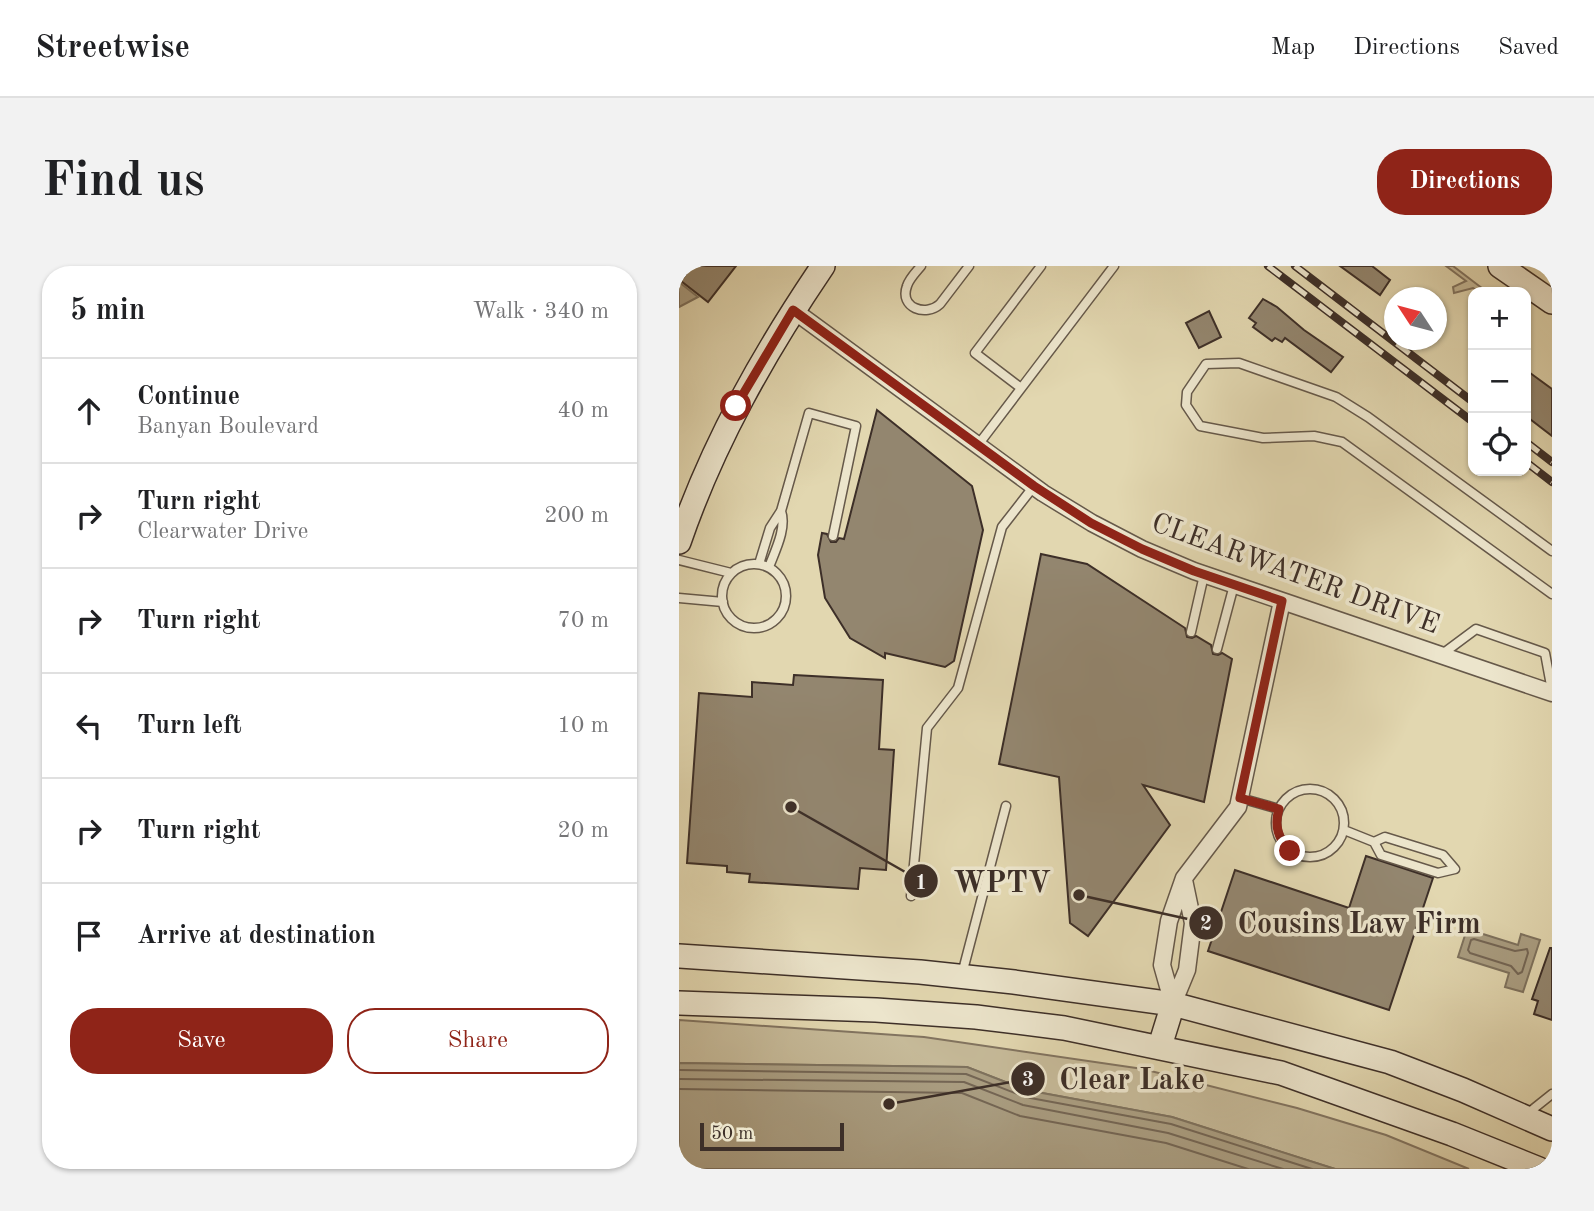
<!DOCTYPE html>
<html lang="en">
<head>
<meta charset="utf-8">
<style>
  :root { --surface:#fff; --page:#f2f2f2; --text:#202124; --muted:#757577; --line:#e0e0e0; --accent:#8f2418 }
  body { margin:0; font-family:"Old Standard TT",serif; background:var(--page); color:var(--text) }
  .controls { position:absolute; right:21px; top:21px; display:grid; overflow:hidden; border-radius:14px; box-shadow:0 2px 5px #0004 }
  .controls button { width:63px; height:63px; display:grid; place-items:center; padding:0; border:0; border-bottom:2px solid var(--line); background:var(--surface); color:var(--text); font:35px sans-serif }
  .compass { position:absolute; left:705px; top:21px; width:63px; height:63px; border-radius:50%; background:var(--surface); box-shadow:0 2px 5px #0004; rotate:306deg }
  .scale { position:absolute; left:21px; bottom:18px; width:144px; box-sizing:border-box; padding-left:7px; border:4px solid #3d2f28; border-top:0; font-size:19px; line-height:24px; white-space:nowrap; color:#3d2f28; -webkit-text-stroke:5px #ece5cc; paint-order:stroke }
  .stop { position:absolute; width:21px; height:21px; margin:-16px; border:5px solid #8f2418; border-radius:50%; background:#fff }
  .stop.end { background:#8f2418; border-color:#fff; box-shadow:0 2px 7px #0008 }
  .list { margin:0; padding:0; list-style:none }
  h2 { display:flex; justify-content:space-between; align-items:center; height:91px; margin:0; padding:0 28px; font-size:30px }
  h2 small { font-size:23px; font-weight:400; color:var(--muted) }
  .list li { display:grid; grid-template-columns:46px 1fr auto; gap:21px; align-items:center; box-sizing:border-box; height:105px; padding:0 28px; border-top:2px solid var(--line) }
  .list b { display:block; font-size:26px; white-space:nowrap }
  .list p { margin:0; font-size:23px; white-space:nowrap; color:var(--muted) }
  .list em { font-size:23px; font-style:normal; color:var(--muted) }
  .actions { display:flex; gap:14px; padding:21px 28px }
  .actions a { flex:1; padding:16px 0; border:2px solid var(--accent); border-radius:28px; text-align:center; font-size:24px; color:var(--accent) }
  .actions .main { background:var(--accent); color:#fff }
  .icon { flex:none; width:38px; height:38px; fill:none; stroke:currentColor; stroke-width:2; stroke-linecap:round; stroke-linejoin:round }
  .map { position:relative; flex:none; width:873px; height:903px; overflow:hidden; border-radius:28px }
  header { display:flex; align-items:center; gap:42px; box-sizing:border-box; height:98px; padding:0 35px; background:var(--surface); border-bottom:2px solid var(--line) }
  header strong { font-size:33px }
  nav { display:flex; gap:38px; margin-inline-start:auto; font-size:24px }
  .intro { display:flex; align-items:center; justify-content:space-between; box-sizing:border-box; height:168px; padding:0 42px }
  h1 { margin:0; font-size:49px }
  .button { padding:18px 32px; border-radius:28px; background:var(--accent); color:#fff; font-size:24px; font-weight:700 }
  main { display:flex; gap:42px; padding:0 42px }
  aside { flex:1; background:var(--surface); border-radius:28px; box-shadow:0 2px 5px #0004 }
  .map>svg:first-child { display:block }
  .green { fill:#c6ba99; stroke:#827460; stroke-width:2 }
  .water { fill:#aa9e82; stroke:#7e725e; stroke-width:2 }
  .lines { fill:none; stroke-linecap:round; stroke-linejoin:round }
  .shore { stroke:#746655; stroke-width:2 }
  .building { fill:#93866f; stroke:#3d2f28; stroke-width:2 }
  .lane-casing { stroke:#66594a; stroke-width:11 }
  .street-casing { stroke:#66594a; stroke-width:19 }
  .secondary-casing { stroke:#3d2f28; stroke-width:26 }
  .lane { stroke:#ece5cc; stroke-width:8 }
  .street { stroke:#ece5cc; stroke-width:16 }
  .secondary { stroke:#ece5cc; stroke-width:23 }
  .rail-casing { stroke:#3d2f28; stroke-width:8 }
  .rail { stroke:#ece5cc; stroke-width:5; stroke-dasharray:16; stroke-linecap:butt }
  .route { stroke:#8f2418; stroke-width:9 }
  .labels { text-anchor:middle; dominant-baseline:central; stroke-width:7; stroke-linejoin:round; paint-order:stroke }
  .street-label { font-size:28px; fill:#3d2f28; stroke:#ece5cc }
  .leader { fill:none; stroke:#3d2f28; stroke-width:2.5 }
  .callout-dot { fill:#3d2f28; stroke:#ece5cc; stroke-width:2.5 }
  .mark-label { font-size:21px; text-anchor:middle; font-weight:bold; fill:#fff }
  .callout-label { font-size:30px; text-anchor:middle; font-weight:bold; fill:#3d2f28; stroke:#ece5cc; stroke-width:7; stroke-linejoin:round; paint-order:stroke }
</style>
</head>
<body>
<header>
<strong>Streetwise</strong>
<nav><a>Map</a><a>Directions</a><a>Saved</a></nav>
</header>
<div class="intro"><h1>Find us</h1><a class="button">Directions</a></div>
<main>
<aside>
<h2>5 min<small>Walk · 340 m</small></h2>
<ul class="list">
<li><svg class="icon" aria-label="ahead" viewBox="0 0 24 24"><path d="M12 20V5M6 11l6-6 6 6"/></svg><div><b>Continue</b><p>Banyan Boulevard</p></div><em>40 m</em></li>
<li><svg class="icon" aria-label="right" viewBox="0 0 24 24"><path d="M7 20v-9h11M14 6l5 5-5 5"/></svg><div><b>Turn right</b><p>Clearwater Drive</p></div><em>200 m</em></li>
<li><svg class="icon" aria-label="right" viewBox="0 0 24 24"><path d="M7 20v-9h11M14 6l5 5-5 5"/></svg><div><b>Turn right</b></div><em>70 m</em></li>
<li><svg class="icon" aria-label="left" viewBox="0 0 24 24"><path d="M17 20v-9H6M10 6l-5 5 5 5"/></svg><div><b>Turn left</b></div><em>10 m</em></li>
<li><svg class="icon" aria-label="right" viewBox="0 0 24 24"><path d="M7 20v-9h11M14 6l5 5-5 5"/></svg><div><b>Turn right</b></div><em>20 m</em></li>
<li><svg class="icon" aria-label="arrive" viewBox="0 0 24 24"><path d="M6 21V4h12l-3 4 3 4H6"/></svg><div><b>Arrive at destination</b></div></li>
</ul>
<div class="actions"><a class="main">Save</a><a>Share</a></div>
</aside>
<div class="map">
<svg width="873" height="903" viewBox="0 0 873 903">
  <rect width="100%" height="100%" fill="#e2d7b0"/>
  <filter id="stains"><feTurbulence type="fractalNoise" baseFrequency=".00286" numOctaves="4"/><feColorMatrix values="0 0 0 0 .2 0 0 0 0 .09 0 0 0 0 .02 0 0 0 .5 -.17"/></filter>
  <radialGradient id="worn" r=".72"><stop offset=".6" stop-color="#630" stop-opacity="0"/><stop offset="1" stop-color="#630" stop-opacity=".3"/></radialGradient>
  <path class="green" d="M767,0H774L808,26H801L794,22L775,27L774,21L787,15Z
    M0,754L245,771L464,803L618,842L707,869L790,903H656L493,851L347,824L288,801L0,797Z"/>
  <path class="water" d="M0,16L19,31L0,41Z
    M788,663L839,679L842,668L861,674L844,726L826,721L830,707L779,691Z
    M0,797L288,801L347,824L493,851L656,903H0Z"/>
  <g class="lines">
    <path class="shore" d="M795,673L836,685L848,683L849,687L843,706L839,708L832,700L791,687L789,684L792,674Z
      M0,804L287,808L346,831L492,858L633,903
      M0,813L285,816L344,839L489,867L604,903
      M0,823L283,827L341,850L487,877L569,903"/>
  </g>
  <path class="building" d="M13,0H57L29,36L2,15Z
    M661,0H693L711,14L701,29Z
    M584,33L598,41L625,64L664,91L652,106L606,72L603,76L596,72L593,75L574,61L577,57L570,52Z
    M530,45L542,71L520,82L507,57Z
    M847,104L873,123V170L847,150Z
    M198,144L293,220L304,264L275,395L266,401L206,387V392L171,372L146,332L139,289L143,267L148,268L152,276H157L160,272L165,273Z
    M362,288L408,298L506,362L508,371L513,372L517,370L532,379L534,388L539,389L543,387L553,393L525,536L464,519L491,559L409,670L391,657L380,511L320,498Z
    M115,409L204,414L200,483L215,484L207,604L181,602L179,623L70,616L71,608L48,606V600L8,597L20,427L73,431V416L114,419Z
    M687,590L754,612L710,744L529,685L556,604L670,642Z
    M871,682H873V754L855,748L859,735L853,733Z"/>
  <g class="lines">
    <g class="lane-casing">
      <path id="lane" d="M242,0C237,6 230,13 228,20C220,42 247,51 261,38L290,0
        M342,122L296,87L362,0
        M299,179L435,0
        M873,285L689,151L657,131L560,97L527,98L508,126L507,139L521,160L584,172L635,170L663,176L873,328
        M0,294L52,307
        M43 330a32 32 0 1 1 64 0a32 32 0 1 1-64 0Z
        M80,298L91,262L102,245L130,147L177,160L154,270
        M90,301C96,285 108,262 102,245
        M0,332L44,336
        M512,366L525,309
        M538,383L555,319
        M762,389L797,363L866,387L873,425
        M597 557a34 34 0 1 1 68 0a34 34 0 1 1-68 0Z
        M561,532L600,543
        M665,564L695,576
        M706,571L764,589L776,603L759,607L702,589L695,576Z
        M232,630L248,462L279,422L323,261L355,220
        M283,708L327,540
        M848,848L873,828"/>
    </g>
    <g class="street-casing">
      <path id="street" d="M114,44L364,227L413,257L463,283L515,305L873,427
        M494,738L483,699L490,655L505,612L559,541L603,335
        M494,738L508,704L514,657L505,614"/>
    </g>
    <g class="secondary-casing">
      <path id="secondary" d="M821,0L873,36
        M0,276C34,177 85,87 144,0
        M0,690L241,706L335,716L494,738L711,796L784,824L873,863
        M0,737L197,744L297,751L385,762L602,807L773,868L860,903
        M481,780L494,738"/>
    </g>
    <use href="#lane" class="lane"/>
    <use href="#street" class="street"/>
    <use href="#secondary" class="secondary"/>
    <g class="rail-casing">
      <path id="rail" d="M589,0L794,156
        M616,0L794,136
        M847,176L873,196
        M847,196L873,216"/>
    </g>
    <use href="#rail" class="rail"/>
  </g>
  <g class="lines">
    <path class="route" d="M57,140L114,44L355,220L412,257L463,283L515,305L603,335L561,532L600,543C595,560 599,572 611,585"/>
  </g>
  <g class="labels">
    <g class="street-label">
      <text transform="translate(616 309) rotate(20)">CLEARWATER DRIVE</text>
    </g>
  </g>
  <path class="leader" d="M112 541L242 615M400 629L527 657M210 838L349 813"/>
  <g class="callout-dot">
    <circle cx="112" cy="541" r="7"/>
    <circle cx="400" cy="629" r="7"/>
    <circle cx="210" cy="838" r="7"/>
    <circle cx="242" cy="615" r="18"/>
    <circle cx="527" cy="657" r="18"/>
    <circle cx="349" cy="813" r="18"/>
  </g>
  <g class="mark-label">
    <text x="242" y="623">1</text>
    <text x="527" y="664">2</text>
    <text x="349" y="820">3</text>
  </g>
  <g class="callout-label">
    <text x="323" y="626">WPTV</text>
    <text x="680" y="667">Cousins Law Firm</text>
    <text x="453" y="823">Clear Lake</text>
  </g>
  <rect width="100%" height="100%" filter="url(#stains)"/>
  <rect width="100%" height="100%" fill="url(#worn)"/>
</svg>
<div class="controls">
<button>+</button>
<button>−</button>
<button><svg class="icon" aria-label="locate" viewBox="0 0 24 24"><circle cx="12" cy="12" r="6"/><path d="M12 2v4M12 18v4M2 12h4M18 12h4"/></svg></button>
</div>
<svg class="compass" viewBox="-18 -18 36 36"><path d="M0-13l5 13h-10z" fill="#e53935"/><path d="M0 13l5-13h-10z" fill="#757577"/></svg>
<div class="scale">50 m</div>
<div class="stop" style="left:57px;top:140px"></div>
<div class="stop end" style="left:611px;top:585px"></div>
</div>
</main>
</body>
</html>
